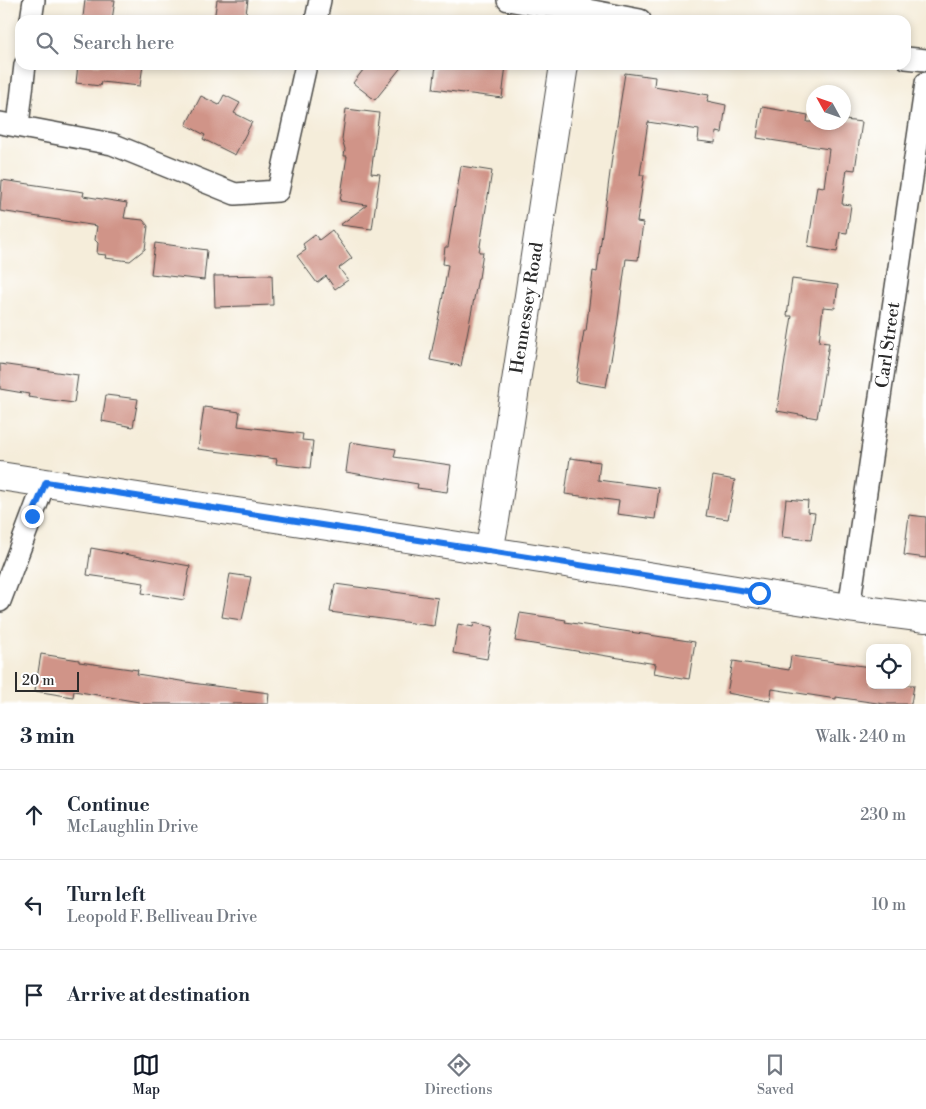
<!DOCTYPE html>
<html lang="en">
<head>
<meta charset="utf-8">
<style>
  :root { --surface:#fff; --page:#f6f6f7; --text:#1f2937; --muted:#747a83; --line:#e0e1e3; --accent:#111827 }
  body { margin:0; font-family:"Libre Bodoni",serif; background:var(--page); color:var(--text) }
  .controls { position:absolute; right:15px; bottom:15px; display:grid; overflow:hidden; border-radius:10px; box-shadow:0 2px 8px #0003 }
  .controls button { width:45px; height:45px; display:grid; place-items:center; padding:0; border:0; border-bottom:1px solid var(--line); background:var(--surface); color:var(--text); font:25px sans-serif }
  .compass { position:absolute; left:806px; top:85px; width:45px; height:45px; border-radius:50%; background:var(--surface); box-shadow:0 2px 8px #0003; rotate:310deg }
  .scale { position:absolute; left:15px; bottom:12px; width:64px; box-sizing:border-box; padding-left:5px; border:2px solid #2b2b2b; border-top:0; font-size:14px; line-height:18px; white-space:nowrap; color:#2b2b2b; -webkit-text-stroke:4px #fff; paint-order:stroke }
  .stop { position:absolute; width:15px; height:15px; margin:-11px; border:4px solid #1a73e8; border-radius:50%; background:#fff }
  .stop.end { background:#1a73e8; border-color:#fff; box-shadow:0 1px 5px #0008 }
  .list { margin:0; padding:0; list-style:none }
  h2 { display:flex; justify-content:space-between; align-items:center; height:65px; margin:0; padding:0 20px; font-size:21px }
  h2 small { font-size:16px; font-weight:400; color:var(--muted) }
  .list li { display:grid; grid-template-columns:32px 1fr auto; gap:15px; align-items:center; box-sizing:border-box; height:90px; padding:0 20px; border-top:1px solid var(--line) }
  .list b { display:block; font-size:19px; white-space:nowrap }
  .list p { margin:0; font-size:16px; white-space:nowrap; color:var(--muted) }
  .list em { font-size:16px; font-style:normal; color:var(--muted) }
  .icon { flex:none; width:28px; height:28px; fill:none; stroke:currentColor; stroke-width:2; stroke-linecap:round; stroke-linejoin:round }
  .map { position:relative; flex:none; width:926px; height:704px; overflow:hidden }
  .search { position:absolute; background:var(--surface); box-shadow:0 2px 8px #0003; left:15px; right:15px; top:15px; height:55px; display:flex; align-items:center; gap:12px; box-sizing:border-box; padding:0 18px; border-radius:15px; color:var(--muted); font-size:19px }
  .sheet { height:335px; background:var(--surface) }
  nav { display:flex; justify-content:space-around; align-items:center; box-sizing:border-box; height:70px; border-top:1px solid var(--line); background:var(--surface); font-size:14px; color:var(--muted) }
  nav a { display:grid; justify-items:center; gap:2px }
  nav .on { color:var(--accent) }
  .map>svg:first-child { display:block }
  .building { fill:#d09488 }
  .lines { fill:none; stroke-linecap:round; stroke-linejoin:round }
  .street-casing { stroke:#494845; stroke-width:24 }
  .secondary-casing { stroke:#494845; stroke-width:30 }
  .street { stroke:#fff; stroke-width:21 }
  .secondary { stroke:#fff; stroke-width:28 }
  .route { stroke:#1a73e8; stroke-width:6 }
  .labels { text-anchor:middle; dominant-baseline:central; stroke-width:4; stroke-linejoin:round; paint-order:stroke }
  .street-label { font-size:18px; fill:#2b2b2b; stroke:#fff }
</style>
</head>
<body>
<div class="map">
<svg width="926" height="704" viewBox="0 0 926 704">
  <rect width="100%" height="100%" fill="#fff"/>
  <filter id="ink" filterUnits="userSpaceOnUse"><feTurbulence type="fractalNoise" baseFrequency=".02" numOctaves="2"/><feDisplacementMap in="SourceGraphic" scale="10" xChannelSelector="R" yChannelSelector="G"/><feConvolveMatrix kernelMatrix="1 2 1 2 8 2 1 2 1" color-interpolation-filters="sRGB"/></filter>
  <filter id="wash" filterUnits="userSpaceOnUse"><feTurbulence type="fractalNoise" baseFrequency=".0096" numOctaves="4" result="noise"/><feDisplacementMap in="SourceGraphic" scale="20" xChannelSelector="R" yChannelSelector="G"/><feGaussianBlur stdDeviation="1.12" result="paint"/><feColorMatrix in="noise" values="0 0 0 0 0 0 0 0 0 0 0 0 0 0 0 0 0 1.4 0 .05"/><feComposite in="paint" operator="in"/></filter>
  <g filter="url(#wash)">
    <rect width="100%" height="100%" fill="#f5edda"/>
    <g id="blocks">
      <path class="building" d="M85,0H115L112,20L83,17Z
        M217,0H248L245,20H214Z
        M78,65H143L140,86L101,82L100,86L76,83Z
        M367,65H403L375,100L353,83Z
        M436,65H506L502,98L433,89Z
        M625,73L655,77L654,86L709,95L707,101L726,105L722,133L716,132L715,143L698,141L699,130L648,122L640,175H644L637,222L643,223L638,260L626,259L617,327L606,387L576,382L584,331H586L593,271L597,272L612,157Z
        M224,95L240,103L234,113L252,122L235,155L203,139L205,135L186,125L201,96L219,105Z
        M762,107L808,115L807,122H844V120L862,122L855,170L847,169L842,204L851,205L847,233L840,232L837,252L808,247L817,186L824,187L829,149L757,138Z
        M346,109L379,113L371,173L380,174L372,229L340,225L367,205L340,201L347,156H344L345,149L342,139Z
        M461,166L492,171L479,252H483L479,278H478L461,366L430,360L442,301L448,265L443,264L445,247H448Z
        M2,180L84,192L83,196L127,203L124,218L143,220L148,226L145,249L130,261L105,258L106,255L97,254L98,243L95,240L97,226L0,211Z
        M332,230L352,258L339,268L348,280L335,289L326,276L317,283L297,256L306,250L303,244L315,235L319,240Z
        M155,243L207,250L204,280L151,274Z
        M272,275L273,305L215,307L214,276Z
        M792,279L838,285L835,308L823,307L819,342L829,343L817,418L777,411L792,316H787Z
        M0,364L78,375L74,403L28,397L29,394L0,389Z
        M106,395L138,399L133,427L102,421Z
        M204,407L240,412L238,426L303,434L302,440L313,441L310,468L276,464L277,459L198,449Z
        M350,442L396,449L394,457L451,465L447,492L417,488L418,484L346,472Z
        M570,458L600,462L598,480L659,488L655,519L617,514L619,501L565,494Z
        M713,476L735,480L728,519L706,516Z
        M786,499L808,501L807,512L815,513L811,540L782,537Z
        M909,515L926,517V558L904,555Z
        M91,548L190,566L184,600L142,593L144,583L87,575Z
        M230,574L251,577L242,620L222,617Z
        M335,584L438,598L434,626L330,612Z
        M520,613L566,620L565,622L695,642L689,679L654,673L656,664L515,641Z
        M474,623L493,627L487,659L453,653L458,624L473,627Z
        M41,654L79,660V662L138,670L137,674L199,684L269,693L268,704H138L139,702L74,691L73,697L35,691Z
        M791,656L870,667V685H914L911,704H884L836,697V699L772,689L770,701L727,693L733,661L789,670Z"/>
    </g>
  </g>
  <g filter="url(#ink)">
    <use href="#blocks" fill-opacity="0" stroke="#494845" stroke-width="1"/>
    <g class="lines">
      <g class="street-casing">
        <path id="street" d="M508,0L541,6L572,7L640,20
          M31,20L34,0
          M316,20L320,0
          M906,58L926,60
          M0,123L112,144L235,194L278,191L306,65
          M18,125L25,65
          M0,601L45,482
          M849,608L926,83"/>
      </g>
      <g class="secondary-casing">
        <path id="secondary" d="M571,20L573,0
          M0,476L452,545L849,608L926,618
          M489,551L495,520L564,65"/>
      </g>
      <use href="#street" class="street"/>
      <use href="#secondary" class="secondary"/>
    </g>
  </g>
  <g class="lines" filter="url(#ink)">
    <path class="route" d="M32,516L46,482L759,593"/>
  </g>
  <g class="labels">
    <g class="street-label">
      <text transform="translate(527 308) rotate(-81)">Hennessey Road</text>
      <text transform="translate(888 345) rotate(-82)">Carl Street</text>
    </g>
  </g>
</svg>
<div class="controls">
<button><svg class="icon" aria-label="locate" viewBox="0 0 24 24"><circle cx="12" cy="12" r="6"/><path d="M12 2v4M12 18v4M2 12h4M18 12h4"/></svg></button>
</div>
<svg class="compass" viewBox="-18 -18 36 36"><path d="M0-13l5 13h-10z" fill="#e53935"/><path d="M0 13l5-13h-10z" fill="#747a83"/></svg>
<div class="scale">20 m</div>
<div class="stop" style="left:759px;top:593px"></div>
<div class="stop end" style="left:32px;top:516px"></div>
<div class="search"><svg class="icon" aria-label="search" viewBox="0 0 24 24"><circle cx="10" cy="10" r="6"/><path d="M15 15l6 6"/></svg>Search here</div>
</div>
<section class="sheet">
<h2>3 min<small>Walk · 240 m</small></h2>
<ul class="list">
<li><svg class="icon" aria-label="ahead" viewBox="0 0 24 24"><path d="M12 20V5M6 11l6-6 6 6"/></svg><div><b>Continue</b><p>McLaughlin Drive</p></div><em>230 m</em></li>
<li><svg class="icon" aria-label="left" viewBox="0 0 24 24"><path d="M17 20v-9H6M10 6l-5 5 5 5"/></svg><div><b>Turn left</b><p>Leopold F. Belliveau Drive</p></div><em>10 m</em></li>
<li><svg class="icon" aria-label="arrive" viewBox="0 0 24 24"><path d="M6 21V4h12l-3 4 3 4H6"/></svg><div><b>Arrive at destination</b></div></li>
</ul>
</section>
<nav>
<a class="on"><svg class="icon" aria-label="map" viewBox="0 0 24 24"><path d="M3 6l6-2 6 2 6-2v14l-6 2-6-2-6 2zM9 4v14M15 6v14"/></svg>Map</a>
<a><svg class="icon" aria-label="directions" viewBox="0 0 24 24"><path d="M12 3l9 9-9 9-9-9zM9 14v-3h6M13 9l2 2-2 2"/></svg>Directions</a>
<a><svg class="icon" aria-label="saved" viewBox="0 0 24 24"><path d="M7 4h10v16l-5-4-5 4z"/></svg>Saved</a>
</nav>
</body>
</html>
